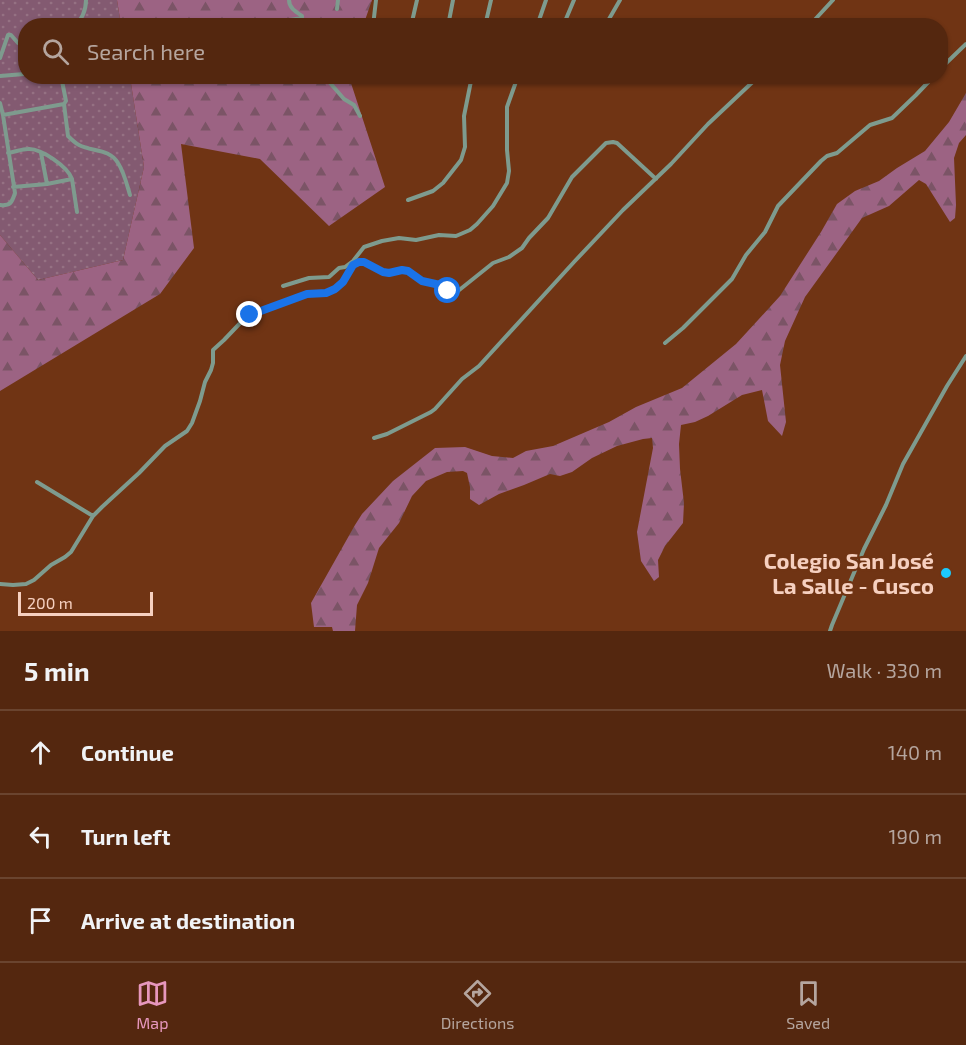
<!DOCTYPE html>
<html lang="en">
<head>
<meta charset="utf-8">
<style>
  :root { --surface:#54270f; --page:#5d331d; --text:#f1f3f6; --muted:#b5a59e; --line:#6a442f; --accent:#e797bd }
  body { margin:0; font-family:"Exo 2",sans-serif; background:var(--page); color:var(--text) }
  .scale { position:absolute; left:18px; bottom:15px; width:135px; box-sizing:border-box; padding-left:6px; border:3px solid #f6d0c0; border-top:0; font-size:16px; line-height:21px; white-space:nowrap; color:#f6d0c0; -webkit-text-stroke:4px #703414; paint-order:stroke }
  .stop { position:absolute; width:18px; height:18px; margin:-14px; border:4px solid #1a73e8; border-radius:50%; background:#fff }
  .stop.end { background:#1a73e8; border-color:#fff; box-shadow:0 2px 6px #0008 }
  .list { margin:0; padding:0; list-style:none }
  h2 { display:flex; justify-content:space-between; align-items:center; height:78px; margin:0; padding:0 24px; font-size:26px }
  h2 small { font-size:20px; font-weight:400; color:var(--muted) }
  .list li { display:grid; grid-template-columns:39px 1fr auto; gap:18px; align-items:center; box-sizing:border-box; height:84px; padding:0 24px; border-top:2px solid var(--line) }
  .list b { display:block; font-size:22px; white-space:nowrap }
  .list em { font-size:20px; font-style:normal; color:var(--muted) }
  .icon { flex:none; width:33px; height:33px; fill:none; stroke:currentColor; stroke-width:2; stroke-linecap:round; stroke-linejoin:round }
  .map { position:relative; flex:none; width:966px; height:631px; overflow:hidden }
  .search { position:absolute; background:var(--surface); box-shadow:0 2px 4px #0004; left:18px; right:18px; top:18px; height:66px; display:flex; align-items:center; gap:15px; box-sizing:border-box; padding:0 21px; border-radius:24px; color:var(--muted); font-size:22px }
  .sheet { height:330px; background:var(--surface) }
  nav { display:flex; justify-content:space-around; align-items:center; box-sizing:border-box; height:84px; border-top:2px solid var(--line); background:var(--surface); font-size:16px; color:var(--muted) }
  nav a { display:grid; justify-items:center; gap:3px }
  nav .on { color:var(--accent) }
  .map>svg:first-child { display:block }
  .grass { fill:url(#grass-dots) }
  .forest { fill:url(#forest-firs) }
  .lines { fill:none; stroke-linecap:round; stroke-linejoin:round }
  .minor { stroke:#7e9b8e; stroke-width:4 }
  .route { stroke:#1a73e8; stroke-width:8 }
  .poi-dot { fill:#1cc9fc; stroke:#703414; stroke-width:2 }
  .labels { text-anchor:middle; dominant-baseline:central; stroke-width:4.5; stroke-linejoin:round; paint-order:stroke }
  .poi-label { font-size:22px; font-weight:bold; fill:#f6d0c0; stroke:#703414; text-anchor:end }
</style>
</head>
<body>
<div class="map">
<svg width="966" height="631" viewBox="0 0 966 631">
  <defs>
    <pattern id="grass-dots" width="8" height="8" patternUnits="userSpaceOnUse" patternTransform="scale(1.5)"><rect width="8" height="8" fill="#835a71"/><path d="M2 2h.1M6 6h.1" fill="none" stroke="#957183" stroke-width="1.8" stroke-linecap="round"/></pattern>
    <pattern id="forest-firs" width="22" height="20" patternUnits="userSpaceOnUse" patternTransform="scale(1.5)"><rect width="22" height="20" fill="#9c6383"/><path d="M5 1l3.5 6h-7zM16 11l3.5 6h-7z" fill="#7b5466"/></pattern>
  </defs>
  <rect width="100%" height="100%" fill="#703414"/>
  <path class="grass" d="M0,0H117L121,25L26,26V76L130,77L144,167L123,260L38,280L0,235Z"/>
  <path class="forest" d="M117,0H372L363,26L121,25Z
    M130,77H349L385,187L329,226L260,159L181,144L194,248L160,294L0,391V235L38,280L123,260L144,167Z
    M966,93V135L959,143L954,158L956,205L955,218L950,222L926,184L919,180L889,206L862,218L805,297L785,341L780,365L786,422L782,436L768,421L762,390L742,395L708,416L695,422L681,425L679,444L680,469L684,503L683,523L665,546L658,560L659,577L654,581L641,561L637,532L653,448L652,438L643,439L617,446L592,458L572,472L560,476L550,474L524,485L499,494L479,505L470,499V487L467,473L463,471L447,472L426,481L412,496L399,523L379,548L368,583L357,605L355,631H333L332,627H314L311,603L355,525L362,514L393,481L435,448L465,447L492,456L513,458L526,451L553,446L609,422L636,407L682,388L736,344L780,296L821,232L837,204L855,191L879,181L897,168L925,151L949,122Z"/>
  <g class="lines">
    <path class="minor" d="M337,9L338,0
      M73,26C82,21 86,10 86,0
      M282,26V22L284,21L302,18V16C296,12 289,8 289,0
      M373,26L376,0
      M411,26L417,0
      M448,26L453,0
      M485,26L491,0
      M537,26L546,0
      M563,26L574,0
      M605,26L620,0
      M809,26L833,0
      M0,58L8,35H11L18,43
      M940,69L966,44
      M0,76L24,74
      M324,76L344,99L354,105L360,116
      M0,103L3,115L15,193C12,202 11,206 0,205
      M64,104L68,136C71,139 75,143 79,145C92,152 109,148 118,163C124,172 127,185 130,195
      M3,115L64,104L66,101L61,76
      M8,153C15,152 22,149 28,149C41,148 68,167 72,179L47,184L13,187
      M41,153L47,184
      M72,179L77,212
      M408,200L433,191L443,183L461,160L465,147L464,116L472,76
      M283,286L309,278L329,277L339,268L345,267L353,261L364,247L382,241L399,238L416,240L439,235L456,236L470,230L477,224L493,206L507,183L509,171L507,150V107L518,76
      M665,343L683,328L732,279L746,255L765,232L778,206L821,161L827,156L837,153L870,125L892,118L916,95L934,76
      M374,438L387,434L431,412L435,409L462,379L479,366L574,262L623,210L671,164L708,124L759,76
      M37,482L93,516
      M0,584L13,585L26,584L34,580L51,565L65,557L71,552L93,516L102,507L139,473L165,446L187,431L192,423L200,401L205,382L211,370L213,363V350L224,340L245,318L250,315L307,294L326,293L335,289L343,282L353,265L359,262H364L383,272L389,273L402,270L408,271L422,281L439,285L448,291L455,292L458,291L493,263L509,257L522,248L529,238L548,218L572,177L606,143L613,142L617,143L656,179
      M830,631L832,625L864,549L886,505L903,464L947,386L966,356"/>
  </g>
  <g class="lines">
    <path class="route" d="M250,315L307,294L326,293L335,289L343,282L353,265L359,262H364L383,272L389,273L402,270L408,271L422,281L440,285L448,291"/>
  </g>
  <circle class="poi-dot" cx="946" cy="573" r="6"/>
  <g class="labels">
    <g class="poi-label">
      <text x="934" y="560">Colegio San José<tspan x="934" dy="25">La Salle - Cusco</tspan></text>
    </g>
  </g>
</svg>
<div class="scale">200 m</div>
<div class="stop" style="left:448px;top:291px"></div>
<div class="stop end" style="left:250px;top:315px"></div>
<div class="search"><svg class="icon" aria-label="search" viewBox="0 0 24 24"><circle cx="10" cy="10" r="6"/><path d="M15 15l6 6"/></svg>Search here</div>
</div>
<section class="sheet">
<h2>5 min<small>Walk · 330 m</small></h2>
<ul class="list">
<li><svg class="icon" aria-label="ahead" viewBox="0 0 24 24"><path d="M12 20V5M6 11l6-6 6 6"/></svg><div><b>Continue</b></div><em>140 m</em></li>
<li><svg class="icon" aria-label="left" viewBox="0 0 24 24"><path d="M17 20v-9H6M10 6l-5 5 5 5"/></svg><div><b>Turn left</b></div><em>190 m</em></li>
<li><svg class="icon" aria-label="arrive" viewBox="0 0 24 24"><path d="M6 21V4h12l-3 4 3 4H6"/></svg><div><b>Arrive at destination</b></div></li>
</ul>
</section>
<nav>
<a class="on"><svg class="icon" aria-label="map" viewBox="0 0 24 24"><path d="M3 6l6-2 6 2 6-2v14l-6 2-6-2-6 2zM9 4v14M15 6v14"/></svg>Map</a>
<a><svg class="icon" aria-label="directions" viewBox="0 0 24 24"><path d="M12 3l9 9-9 9-9-9zM9 14v-3h6M13 9l2 2-2 2"/></svg>Directions</a>
<a><svg class="icon" aria-label="saved" viewBox="0 0 24 24"><path d="M7 4h10v16l-5-4-5 4z"/></svg>Saved</a>
</nav>
</body>
</html>
